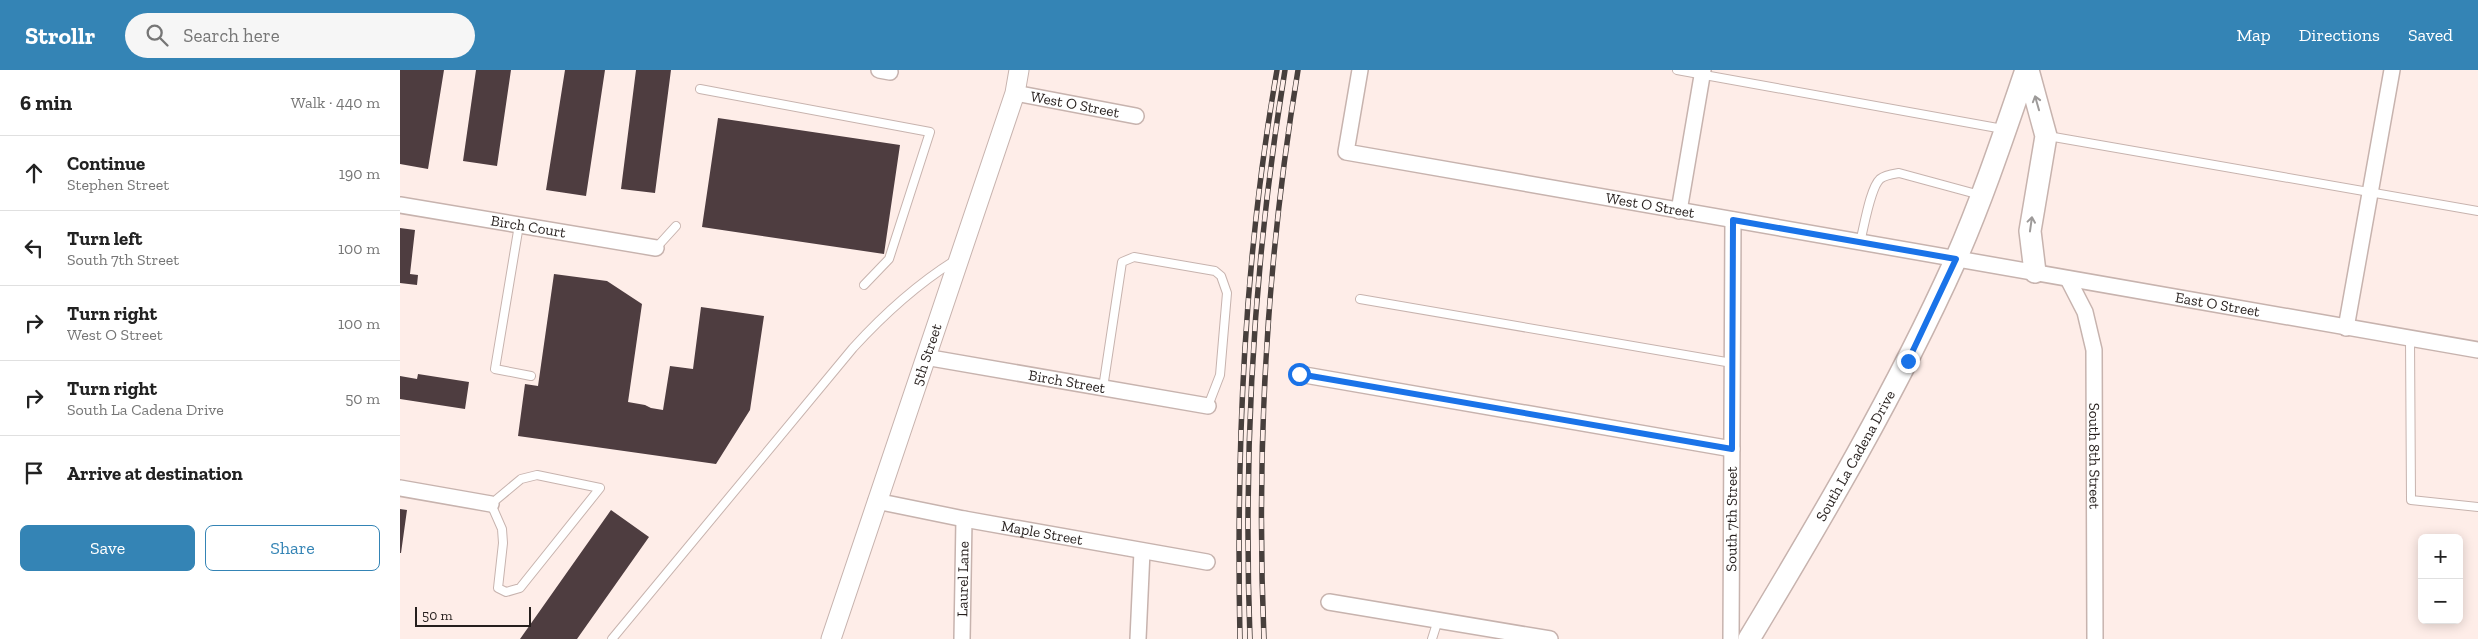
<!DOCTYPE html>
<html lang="en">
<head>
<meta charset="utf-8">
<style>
  :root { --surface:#fff; --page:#f6f6f6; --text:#222; --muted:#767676; --line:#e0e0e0; --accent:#3484b5 }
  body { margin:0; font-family:"Zilla Slab",serif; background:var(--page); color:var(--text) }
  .controls { position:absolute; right:15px; bottom:15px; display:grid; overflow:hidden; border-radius:8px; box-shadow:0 2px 12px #0003 }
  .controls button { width:45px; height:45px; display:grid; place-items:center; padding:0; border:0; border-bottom:1px solid var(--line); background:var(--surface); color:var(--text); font:25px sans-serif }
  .scale { position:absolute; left:15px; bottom:12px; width:116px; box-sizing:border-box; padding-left:5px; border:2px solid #261f1d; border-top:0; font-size:14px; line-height:18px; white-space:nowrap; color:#261f1d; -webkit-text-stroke:4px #feede8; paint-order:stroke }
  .stop { position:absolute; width:15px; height:15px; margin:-11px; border:4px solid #1a73e8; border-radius:50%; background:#fff }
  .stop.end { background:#1a73e8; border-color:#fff; box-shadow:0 1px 5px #0008 }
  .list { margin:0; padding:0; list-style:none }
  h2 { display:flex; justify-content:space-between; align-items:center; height:65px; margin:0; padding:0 20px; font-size:21px }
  h2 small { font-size:16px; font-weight:400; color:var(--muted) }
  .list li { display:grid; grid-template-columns:32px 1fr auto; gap:15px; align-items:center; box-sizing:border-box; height:75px; padding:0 20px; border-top:1px solid var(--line) }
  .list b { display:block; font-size:19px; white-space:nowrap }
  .list p { margin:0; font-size:16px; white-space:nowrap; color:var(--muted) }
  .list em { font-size:16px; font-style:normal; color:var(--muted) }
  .actions { display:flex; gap:10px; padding:15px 20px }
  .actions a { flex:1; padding:11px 0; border:1px solid var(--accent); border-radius:8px; text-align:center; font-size:18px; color:var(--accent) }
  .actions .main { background:var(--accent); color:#fff }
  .icon { flex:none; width:28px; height:28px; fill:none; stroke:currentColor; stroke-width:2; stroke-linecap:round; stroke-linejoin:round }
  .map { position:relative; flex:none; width:2078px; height:569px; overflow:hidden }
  header { display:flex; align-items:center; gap:30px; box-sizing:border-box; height:70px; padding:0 25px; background:var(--accent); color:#fff }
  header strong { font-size:24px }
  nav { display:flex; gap:28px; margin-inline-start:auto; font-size:18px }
  .search { width:350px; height:45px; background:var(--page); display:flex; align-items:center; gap:12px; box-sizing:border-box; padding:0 18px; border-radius:28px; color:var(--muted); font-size:19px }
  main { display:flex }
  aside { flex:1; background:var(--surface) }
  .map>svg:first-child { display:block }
  .building { fill:#4e3d40 }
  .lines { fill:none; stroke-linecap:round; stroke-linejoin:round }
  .service-casing { stroke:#c7b3ae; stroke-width:10 }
  .minor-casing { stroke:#c7b3ae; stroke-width:18 }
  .tertiary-casing { stroke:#c7b3ae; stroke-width:21 }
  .secondary-casing { stroke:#c7b3ae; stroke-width:24 }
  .service { stroke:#fff; stroke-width:8 }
  .minor { stroke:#fff; stroke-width:15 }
  .tertiary { stroke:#fff; stroke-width:19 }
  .secondary { stroke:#fff; stroke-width:21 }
  .rail-casing { stroke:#473f3c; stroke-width:5.5 }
  .rail { stroke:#feede8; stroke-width:4; stroke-dasharray:11; stroke-linecap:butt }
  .oneway { stroke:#9d9a99 }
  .route { stroke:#1a73e8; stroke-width:6 }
  .labels { text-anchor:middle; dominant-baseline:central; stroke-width:5; stroke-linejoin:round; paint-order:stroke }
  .street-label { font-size:15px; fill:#261f1d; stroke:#feede8 }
</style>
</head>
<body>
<header>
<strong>Strollr</strong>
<div class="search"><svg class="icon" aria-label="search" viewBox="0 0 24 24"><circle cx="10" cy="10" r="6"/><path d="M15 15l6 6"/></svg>Search here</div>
<nav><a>Map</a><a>Directions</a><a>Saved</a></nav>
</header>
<main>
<aside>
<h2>6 min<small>Walk · 440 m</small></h2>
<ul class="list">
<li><svg class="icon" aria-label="ahead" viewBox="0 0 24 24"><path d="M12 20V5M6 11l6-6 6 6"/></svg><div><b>Continue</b><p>Stephen Street</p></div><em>190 m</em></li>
<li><svg class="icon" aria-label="left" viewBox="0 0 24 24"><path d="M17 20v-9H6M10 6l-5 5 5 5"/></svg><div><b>Turn left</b><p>South 7th Street</p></div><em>100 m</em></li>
<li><svg class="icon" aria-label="right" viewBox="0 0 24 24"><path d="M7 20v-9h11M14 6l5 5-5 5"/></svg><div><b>Turn right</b><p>West O Street</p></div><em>100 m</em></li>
<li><svg class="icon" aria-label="right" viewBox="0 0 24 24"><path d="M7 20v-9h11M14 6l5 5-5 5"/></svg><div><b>Turn right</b><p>South La Cadena Drive</p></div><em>50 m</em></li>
<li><svg class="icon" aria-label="arrive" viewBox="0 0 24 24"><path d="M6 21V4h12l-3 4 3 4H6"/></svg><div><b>Arrive at destination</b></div></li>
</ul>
<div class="actions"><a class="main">Save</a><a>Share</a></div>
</aside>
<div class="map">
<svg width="2078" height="569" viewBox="0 0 2078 569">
  <rect width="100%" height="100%" fill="#feede8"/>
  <path class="building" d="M0,0H44L28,99L0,94Z
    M76,0H111L97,96L63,91Z
    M165,0H205L186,126L146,120Z
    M236,0H271L255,123L221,119Z
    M318,48L500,75L484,184L302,157Z
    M0,158L15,160L10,204L18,205L17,215L0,213Z
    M154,204L207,211L242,234L228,332L245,335L251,338L263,340L270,296L293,299L301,237L364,246L350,340L316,394L118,366L125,314L138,316Z
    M18,304L69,312L65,339L0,329V306L17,309Z
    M0,439L7,440L1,483H0Z
    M211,440L249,467L177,569H120Z"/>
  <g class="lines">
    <g class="service-casing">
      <path id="service" d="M1277,0L1603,59
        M300,19L530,62L489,189L464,215
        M1648,66L2078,141
        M119,155L95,299L131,306
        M1460,172C1464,158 1470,118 1480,109C1485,105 1493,104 1499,103L1580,125
        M256,178L276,156
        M960,229L1332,293
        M2010,269L2011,430L2078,437
        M703,318L722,192L734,187L815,201L821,206L827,223L820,305L808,336
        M137,405L200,418L120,518L106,522L98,518L103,473L102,459L91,434L121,409Z
        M212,569L453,278C484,244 516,215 554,191
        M1032,569L1038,550"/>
    </g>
    <g class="minor-casing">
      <g id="minor">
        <path d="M479,0L490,2"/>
        <path id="s1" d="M960,0L946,82L2078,280"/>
        <path id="s2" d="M615,23L736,46"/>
        <path id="s3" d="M0,135L256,178"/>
        <path d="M1279,141L1303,0"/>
        <path id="s4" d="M1668,209L1685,242L1694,280L1695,569"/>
        <path d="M1946,258L1992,0"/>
        <path id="s5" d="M525,287L808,336"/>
        <path d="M899,304L1332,379"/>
        <path d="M0,418L91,434"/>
        <path id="s6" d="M476,431L564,449L807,492"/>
        <path d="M929,532L1150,569"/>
        <path id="s7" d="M562,569L564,449"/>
        <path d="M738,569L742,481"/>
        <path id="s8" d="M1331,569L1333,150"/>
      </g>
    </g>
    <g class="tertiary-casing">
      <g id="tertiary">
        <path id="s9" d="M431,569L615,23L619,0"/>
      </g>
    </g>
    <g class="secondary-casing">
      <g id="secondary">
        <path d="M1628,0L1646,66L1630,161L1635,202"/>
        <path id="s10" d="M1349,569C1423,446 1496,322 1555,191C1582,130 1604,64 1626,0"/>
      </g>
    </g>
    <use href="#service" class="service"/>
    <use href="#minor" class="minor"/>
    <use href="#tertiary" class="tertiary"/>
    <use href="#secondary" class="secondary"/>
    <g class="rail-casing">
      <path id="rail" d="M840,569C836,378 844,188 877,0
        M850,569C843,378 854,188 885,0
        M864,569C856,379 867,187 898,0"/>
    </g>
    <use href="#rail" class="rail"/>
  </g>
  <defs><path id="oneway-shaft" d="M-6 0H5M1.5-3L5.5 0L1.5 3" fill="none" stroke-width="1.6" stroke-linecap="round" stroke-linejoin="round" transform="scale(1.25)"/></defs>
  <g class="oneway">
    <use href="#oneway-shaft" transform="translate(1637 33) rotate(-106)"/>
    <use href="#oneway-shaft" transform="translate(1631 154) rotate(-82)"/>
  </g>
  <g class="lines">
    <path class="route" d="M899,304L1332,379L1333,150L1556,189L1508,291"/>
  </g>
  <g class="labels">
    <g class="street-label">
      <text stroke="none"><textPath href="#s2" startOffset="61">West O Street</textPath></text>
      <text stroke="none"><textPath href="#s1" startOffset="392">West O Street</textPath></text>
      <text stroke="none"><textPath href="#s3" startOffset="130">Birch Court</textPath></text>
      <text stroke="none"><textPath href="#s1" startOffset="968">East O Street</textPath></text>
      <text stroke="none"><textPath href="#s9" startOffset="300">5th Street</textPath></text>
      <text stroke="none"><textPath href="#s5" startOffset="144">Birch Street</textPath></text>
      <text stroke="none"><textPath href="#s10" startOffset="212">South La Cadena Drive</textPath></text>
      <text stroke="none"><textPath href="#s4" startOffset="182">South 8th Street</textPath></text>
      <text stroke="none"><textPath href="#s8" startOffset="120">South 7th Street</textPath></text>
      <text stroke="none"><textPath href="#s6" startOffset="169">Maple Street</textPath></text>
      <text stroke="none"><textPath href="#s7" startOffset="60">Laurel Lane</textPath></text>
    </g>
  </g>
</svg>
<div class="controls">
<button>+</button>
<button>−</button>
</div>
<div class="scale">50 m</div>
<div class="stop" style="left:899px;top:304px"></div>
<div class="stop end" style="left:1508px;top:291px"></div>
</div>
</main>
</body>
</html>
